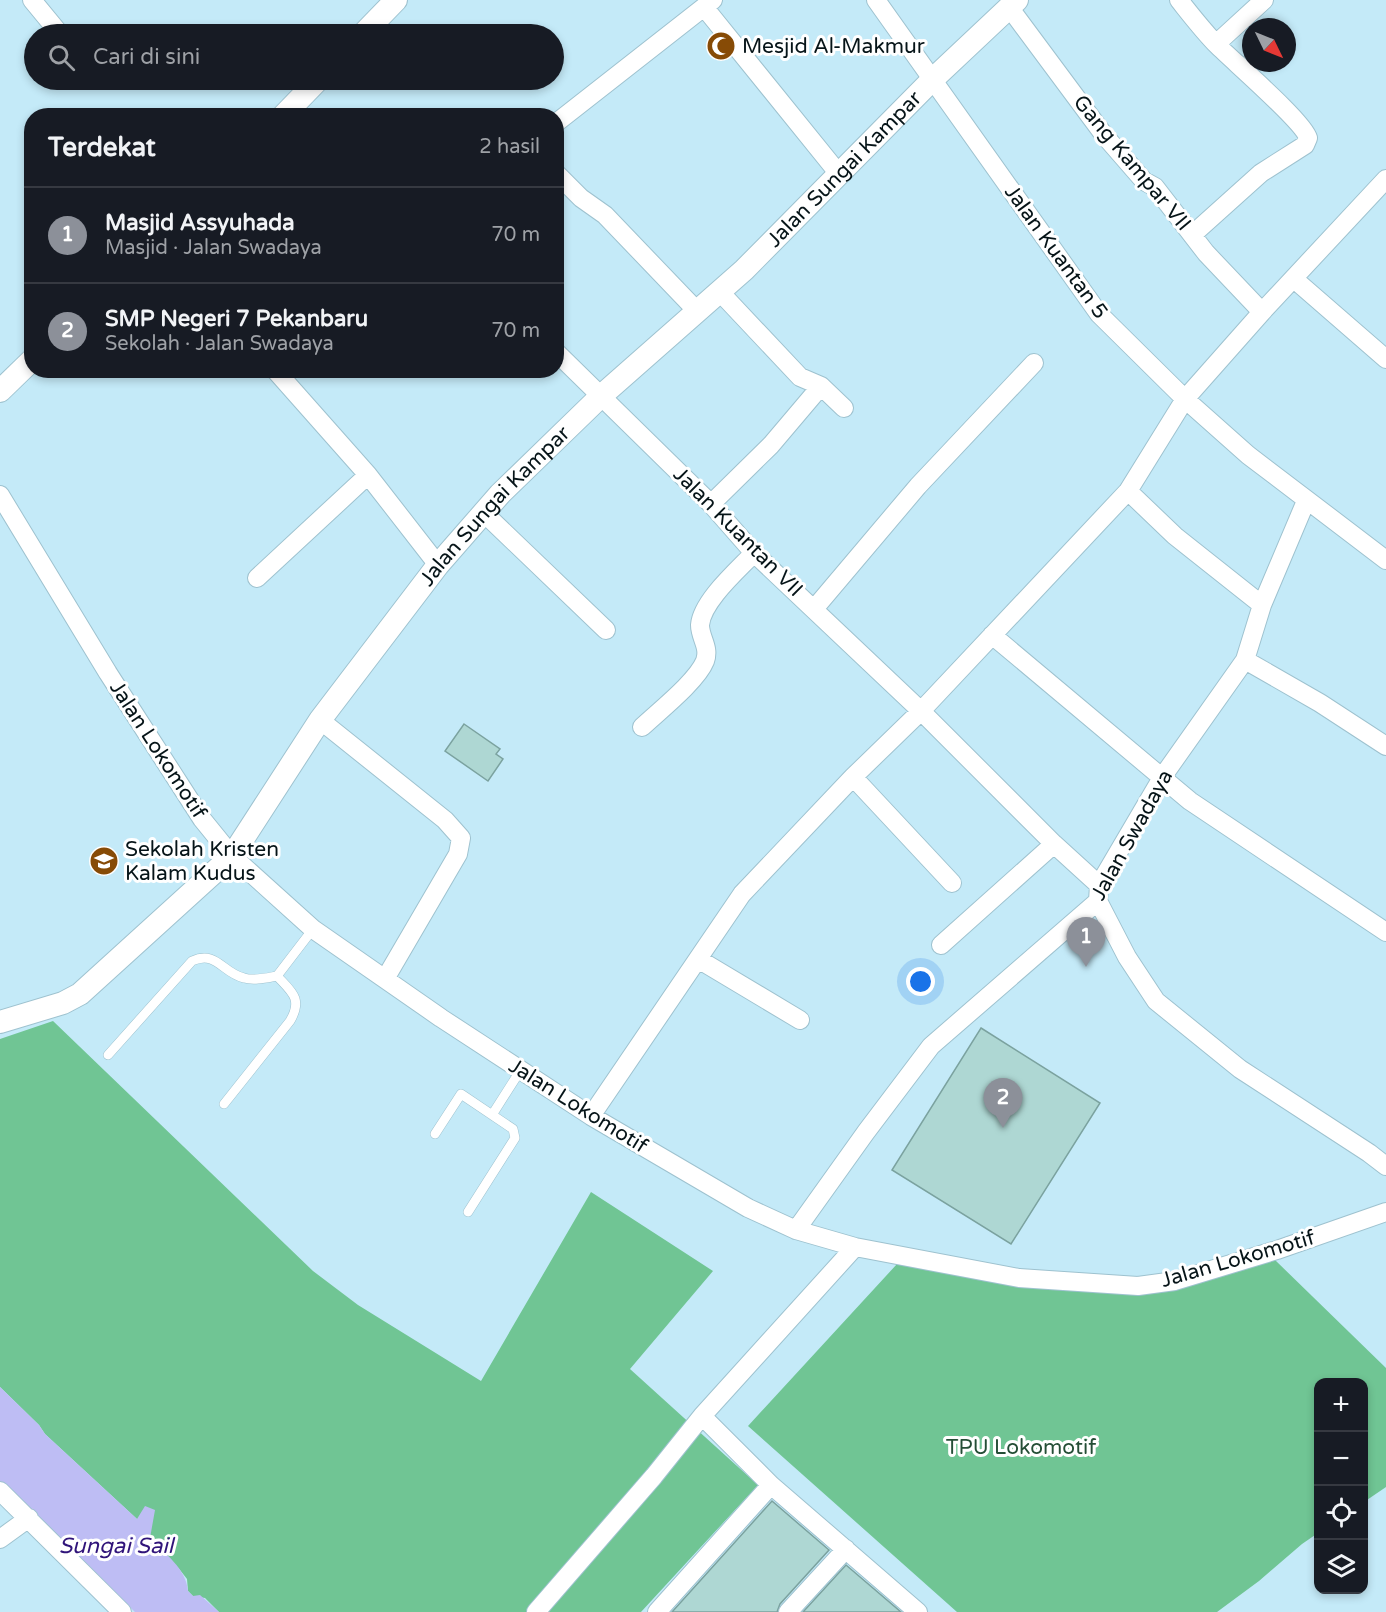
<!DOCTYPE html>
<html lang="id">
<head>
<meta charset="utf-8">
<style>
  :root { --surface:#171b24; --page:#20242c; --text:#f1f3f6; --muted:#9ea1a6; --line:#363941; --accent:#8c9099 }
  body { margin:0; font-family:"Varela Round",sans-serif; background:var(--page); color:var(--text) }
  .controls { position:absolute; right:18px; bottom:18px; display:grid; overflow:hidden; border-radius:12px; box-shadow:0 3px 9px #0003 }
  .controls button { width:54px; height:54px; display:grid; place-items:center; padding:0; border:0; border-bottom:2px solid var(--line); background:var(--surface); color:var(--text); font:30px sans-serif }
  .compass { position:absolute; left:1242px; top:18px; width:54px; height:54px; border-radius:50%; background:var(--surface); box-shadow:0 3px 9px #0003; rotate:133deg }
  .you { position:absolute; left:921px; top:982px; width:21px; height:21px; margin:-15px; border:4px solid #fff; border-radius:50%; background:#1a73e8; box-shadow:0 0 0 9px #1a73e833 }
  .badge { display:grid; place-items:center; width:39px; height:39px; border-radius:50%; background:var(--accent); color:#fff; font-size:20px; font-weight:700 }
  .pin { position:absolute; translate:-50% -50px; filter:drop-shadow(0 2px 3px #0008) }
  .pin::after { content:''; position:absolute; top:32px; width:21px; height:18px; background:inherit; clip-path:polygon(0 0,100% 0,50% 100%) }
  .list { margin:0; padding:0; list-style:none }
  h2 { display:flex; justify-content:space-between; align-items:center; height:78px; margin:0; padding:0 24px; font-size:26px }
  h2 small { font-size:20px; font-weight:400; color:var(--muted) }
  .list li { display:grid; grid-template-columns:39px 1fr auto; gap:18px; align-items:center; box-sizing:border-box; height:96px; padding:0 24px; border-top:2px solid var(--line) }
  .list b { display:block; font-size:22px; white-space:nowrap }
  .list p { margin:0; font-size:20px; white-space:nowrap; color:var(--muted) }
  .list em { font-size:20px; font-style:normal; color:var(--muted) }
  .icon { flex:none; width:33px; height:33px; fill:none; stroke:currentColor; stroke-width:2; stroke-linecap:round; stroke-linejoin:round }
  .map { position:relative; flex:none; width:1386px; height:1612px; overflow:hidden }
  .search { position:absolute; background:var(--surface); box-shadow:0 3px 9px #0003; left:24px; top:24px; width:540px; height:66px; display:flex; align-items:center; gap:15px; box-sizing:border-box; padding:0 21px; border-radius:33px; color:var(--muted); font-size:22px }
  .panel { position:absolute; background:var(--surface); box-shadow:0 3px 9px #0003; left:24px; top:108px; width:540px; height:270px; border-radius:24px }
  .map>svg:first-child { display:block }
  .green { fill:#70c594 }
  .water { fill:#bebdf4 }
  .building { fill:#aed7d3; stroke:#7ba29f; stroke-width:1.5 }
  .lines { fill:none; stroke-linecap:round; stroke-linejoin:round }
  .service-casing { stroke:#9ec2cf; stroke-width:10 }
  .minor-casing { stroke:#9ec2cf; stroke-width:20 }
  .tertiary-casing { stroke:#9ec2cf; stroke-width:24 }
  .service { stroke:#fff; stroke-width:9 }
  .minor { stroke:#fff; stroke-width:18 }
  .tertiary { stroke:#fff; stroke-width:22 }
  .labels { text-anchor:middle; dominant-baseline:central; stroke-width:6; stroke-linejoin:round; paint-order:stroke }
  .poi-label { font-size:21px; fill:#061418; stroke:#fff; text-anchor:start }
  .street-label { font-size:21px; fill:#061418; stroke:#fff }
  .park-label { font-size:21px; fill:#244e36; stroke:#fff }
  .water-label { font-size:22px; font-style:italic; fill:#30147a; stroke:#fff }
</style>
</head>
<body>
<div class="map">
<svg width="1386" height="1612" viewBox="0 0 1386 1612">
  <rect width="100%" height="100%" fill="#c4eaf8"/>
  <path class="green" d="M53,1021L313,1271L358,1305L481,1381L591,1192L713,1271L630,1369L758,1485L641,1612H219L205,1598L193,1596L188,1591L187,1579L180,1570L150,1538L137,1519L45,1434L39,1425L0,1387V1039Z
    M1275,1260L1386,1368V1487L1364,1502V1382H1318V1533L1302,1544L1259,1581L1217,1612H957L748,1426L897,1264L1018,1282L1151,1291Z"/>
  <path class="water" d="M0,1387L39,1425L45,1434L137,1519L145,1506L155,1510L150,1538C165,1554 186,1568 188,1591L193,1596L200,1595L219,1612H135L0,1483Z"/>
  <path class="building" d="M464,724L500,749L496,754L503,759L488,781L445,751Z
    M981,1028L1100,1103L1011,1244L892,1170Z
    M772,1501L829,1550L780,1604L777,1612H672Z
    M846,1565L901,1612H803Z"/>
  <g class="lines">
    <g class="service-casing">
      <path id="service" d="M108,1055L192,961C217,950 222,973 244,978C254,981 266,978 277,976
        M224,1104L290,1021C303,999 292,992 277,976L313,929
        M492,1115L520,1071
        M435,1134L461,1094L513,1129L515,1138L468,1212"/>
    </g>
    <g class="minor-casing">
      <path id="minor" d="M32,0L60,34
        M876,0L1099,314L1185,399L1248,455L1386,560
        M1179,0C1191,15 1204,32 1218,46C1234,62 1304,122 1308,138L1305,145L1261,173L1192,235
        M704,7L839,174
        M1009,7L1104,135L1144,181L1155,187L1206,253L1262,312
        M1216,44L1264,0
        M556,123L713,0
        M556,173L581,198L605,215L697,311
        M1294,279L1386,359
        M719,291L800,377L821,386L844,408
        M556,352L711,504L754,553L921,711L1054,844L1099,885
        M275,370L368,475L438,565
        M1128,491L1175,536L1262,605
        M0,495L108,673L202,819L232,856L313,929L441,1018L591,1116L748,1208L796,1230L855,1247L1019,1278L1138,1286L1175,1281L1277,1250L1386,1212
        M711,504L771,445L821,386
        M484,513L606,630
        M257,578L368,475
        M814,609L918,486L1034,363
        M992,635L1190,801L1386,932
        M1245,660L1320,703L1386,746
        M320,720L445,820L461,838L458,854L385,979
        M642,727C659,711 697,681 705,661C710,647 700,638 700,625C702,601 738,570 754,553
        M853,777L952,883
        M1098,901L1127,957L1156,1001L1240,1069L1369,1153L1386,1166
        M941,945L1054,844
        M698,959L800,1020
        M591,1116L742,894L853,777L921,711L1128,491L1185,399L1262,312L1386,179
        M796,1230L866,1132L931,1046L1098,901L1099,885L1163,776L1245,660L1262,605L1306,501
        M702,1416L771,1485L918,1612
        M0,1491L122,1612
        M0,1539L29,1518
        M536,1612L654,1476L702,1416L855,1247
        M657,1612L771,1485
        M788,1612L846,1549"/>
    </g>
    <g class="tertiary-casing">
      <g id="tertiary">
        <path d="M363,34L396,0"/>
        <path d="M283,116L318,80"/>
        <path d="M0,391L32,360"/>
        <path id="s1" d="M0,1022L63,1003L80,994L232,856L320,720L438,565L500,494L601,396L744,270L932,80L1017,0"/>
      </g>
    </g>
    <use href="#service" class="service"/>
    <use href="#minor" class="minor"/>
    <use href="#tertiary" class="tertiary"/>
  </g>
  <defs>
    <g id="mosque-disc" transform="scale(1.5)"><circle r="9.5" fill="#874b06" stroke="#fff"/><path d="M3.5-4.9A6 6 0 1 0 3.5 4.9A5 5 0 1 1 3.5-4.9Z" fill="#fff"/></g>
    <g id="school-disc" transform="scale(1.5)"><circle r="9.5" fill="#874b06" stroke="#fff"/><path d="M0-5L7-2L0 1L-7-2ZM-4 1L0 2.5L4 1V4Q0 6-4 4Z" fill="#fff"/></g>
  </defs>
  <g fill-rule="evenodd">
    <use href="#mosque-disc" x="721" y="46"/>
    <use href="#school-disc" x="104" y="861"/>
  </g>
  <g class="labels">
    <g class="poi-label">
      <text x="742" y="46">Mesjid Al-Makmur</text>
      <text x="125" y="849">Sekolah Kristen<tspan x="125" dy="24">Kalam Kudus</tspan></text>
    </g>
    <g class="street-label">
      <text transform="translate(1132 163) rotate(50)">Gang Kampar VII</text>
      <text stroke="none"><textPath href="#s1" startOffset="1215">Jalan Sungai Kampar</textPath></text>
      <text transform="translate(1056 252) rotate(54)">Jalan Kuantan 5</text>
      <text stroke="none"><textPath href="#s1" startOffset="729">Jalan Sungai Kampar</textPath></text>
      <text transform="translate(738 532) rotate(45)">Jalan Kuantan VII</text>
      <text transform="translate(158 750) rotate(57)">Jalan Lokomotif</text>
      <text transform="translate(1132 835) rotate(-61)">Jalan Swadaya</text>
      <text transform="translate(578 1106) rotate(32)">Jalan Lokomotif</text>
      <text transform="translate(1238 1259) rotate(-16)">Jalan Lokomotif</text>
    </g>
    <g class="park-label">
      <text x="1021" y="1447">TPU Lokomotif</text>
    </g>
    <g class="water-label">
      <text x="116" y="1546">Sungai Sail</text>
    </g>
  </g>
</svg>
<div class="controls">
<button>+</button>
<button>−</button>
<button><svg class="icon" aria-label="locate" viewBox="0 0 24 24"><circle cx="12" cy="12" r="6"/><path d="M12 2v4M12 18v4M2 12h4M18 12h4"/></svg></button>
<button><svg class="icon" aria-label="layers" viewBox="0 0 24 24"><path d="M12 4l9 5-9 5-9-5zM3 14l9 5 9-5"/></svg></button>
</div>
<svg class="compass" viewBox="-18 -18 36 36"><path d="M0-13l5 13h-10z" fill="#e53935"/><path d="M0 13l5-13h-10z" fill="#9ea1a6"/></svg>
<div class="you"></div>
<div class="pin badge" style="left:1086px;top:967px">1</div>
<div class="pin badge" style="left:1003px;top:1128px">2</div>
<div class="search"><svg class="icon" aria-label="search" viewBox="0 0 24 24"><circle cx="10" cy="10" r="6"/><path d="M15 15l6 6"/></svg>Cari di sini</div>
<section class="panel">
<h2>Terdekat<small>2 hasil</small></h2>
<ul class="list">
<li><span class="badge">1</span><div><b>Masjid Assyuhada</b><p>Masjid · Jalan Swadaya</p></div><em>70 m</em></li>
<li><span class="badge">2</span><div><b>SMP Negeri 7 Pekanbaru</b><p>Sekolah · Jalan Swadaya</p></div><em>70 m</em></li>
</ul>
</section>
</div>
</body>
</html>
